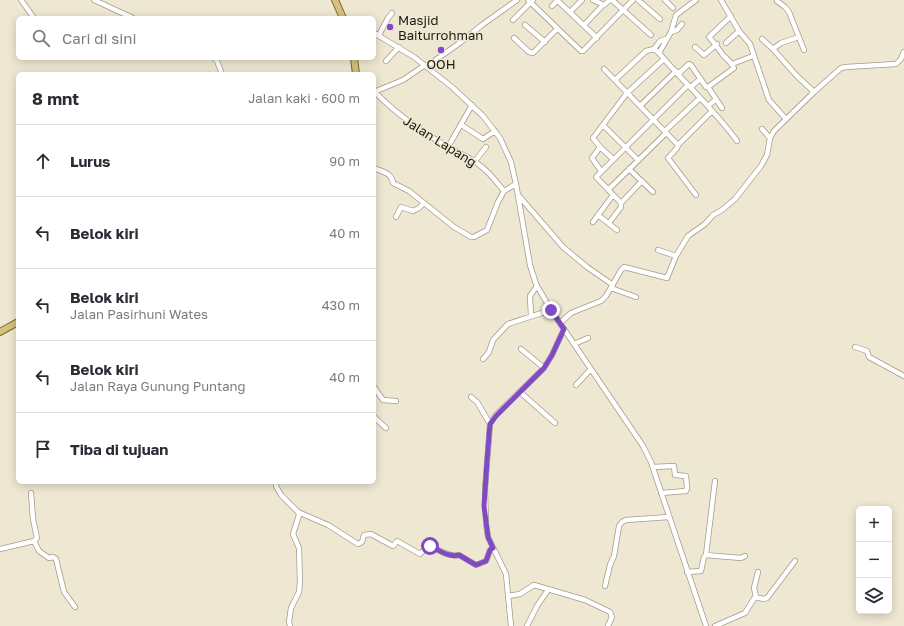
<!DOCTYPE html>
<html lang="id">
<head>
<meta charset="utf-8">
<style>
  :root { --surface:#fff; --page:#f7f7f7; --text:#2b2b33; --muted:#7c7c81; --line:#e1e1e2 }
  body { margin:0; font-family:"Golos Text",sans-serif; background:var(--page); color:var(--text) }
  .controls { position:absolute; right:12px; bottom:12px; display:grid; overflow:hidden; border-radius:6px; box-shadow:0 2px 10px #0003 }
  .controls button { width:36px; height:36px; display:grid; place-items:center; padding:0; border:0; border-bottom:1px solid var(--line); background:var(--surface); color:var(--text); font:20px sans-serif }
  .stop { position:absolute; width:12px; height:12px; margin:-9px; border:3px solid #7f4ac2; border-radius:50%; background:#fff }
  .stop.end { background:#7f4ac2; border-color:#fff; box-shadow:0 1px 4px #0008 }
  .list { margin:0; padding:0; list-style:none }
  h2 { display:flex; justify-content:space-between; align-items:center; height:52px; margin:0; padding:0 16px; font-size:17px }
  h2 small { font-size:13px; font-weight:400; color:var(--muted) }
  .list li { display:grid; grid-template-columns:26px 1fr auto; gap:12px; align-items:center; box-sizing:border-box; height:72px; padding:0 16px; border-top:1px solid var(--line) }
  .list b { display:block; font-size:15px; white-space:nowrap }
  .list p { margin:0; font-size:13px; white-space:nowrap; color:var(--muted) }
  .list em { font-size:13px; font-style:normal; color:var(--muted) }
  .icon { flex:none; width:22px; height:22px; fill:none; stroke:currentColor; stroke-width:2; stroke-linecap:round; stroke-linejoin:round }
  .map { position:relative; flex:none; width:904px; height:626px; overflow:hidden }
  .search { position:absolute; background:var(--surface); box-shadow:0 2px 10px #0003; left:16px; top:16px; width:360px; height:44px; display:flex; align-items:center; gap:10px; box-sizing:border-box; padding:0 14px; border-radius:6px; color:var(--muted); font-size:15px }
  .panel { position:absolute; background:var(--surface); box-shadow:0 2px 10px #0003; left:16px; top:72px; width:360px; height:412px; border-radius:6px }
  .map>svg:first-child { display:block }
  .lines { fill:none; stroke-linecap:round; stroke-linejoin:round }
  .minor-casing { stroke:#a39c89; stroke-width:6 }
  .major-casing { stroke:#816b24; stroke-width:8 }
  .minor { stroke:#fff; stroke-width:4.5 }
  .major { stroke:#d4c081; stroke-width:6 }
  .route { stroke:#7f4ac2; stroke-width:5 }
  .poi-dot { fill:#7f4ac2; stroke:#eee7d2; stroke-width:1.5 }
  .labels { text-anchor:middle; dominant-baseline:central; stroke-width:3; stroke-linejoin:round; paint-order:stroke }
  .poi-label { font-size:13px; fill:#1c1a13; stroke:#eee7d2; text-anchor:start }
  .street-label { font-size:13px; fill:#1c1a13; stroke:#eee7d2 }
</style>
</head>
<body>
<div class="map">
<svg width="904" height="626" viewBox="0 0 904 626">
  <rect width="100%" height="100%" fill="#eee7d2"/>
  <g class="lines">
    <g class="minor-casing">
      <path id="minor" d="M21,0L34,18
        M94,0L133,18
        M528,0L581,51H583L633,0
        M593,0L604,5L610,0
        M612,0L651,35
        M638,0L660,19
        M665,0L673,8
        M721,0L739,31L750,44L769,100L786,119
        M558,1L597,38
        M777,1L785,7L789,12L804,50
        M552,6L558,0
        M570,12L582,0
        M513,20L533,0
        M525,25L545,42
        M584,25L603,5
        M671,32L677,30L682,24
        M374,33L414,57L452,87L483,116L500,138L511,162L516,184L530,265L536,284L551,310L643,446L651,462L706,626
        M379,35L388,18L392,13
        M514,38L529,52L533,53L557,29
        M762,39L773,49L796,75L814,92
        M726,43L739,31
        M695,47L704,55L717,44
        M654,49L660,41L666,39
        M773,49L781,43L799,37
        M659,53L671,32L676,15L696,0
        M214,58L217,61L222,74
        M386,61L399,47
        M732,64L753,56
        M427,66L461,42L482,25L517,0
        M604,69L678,145
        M678,74L689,64L691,65L706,87H708L722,108
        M615,80L646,51L654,49L659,53C684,83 714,109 737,141
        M691,87L700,79
        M708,87L734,68C731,62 728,60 723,55C718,49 715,43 709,37L731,16
        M374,92L403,80L425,65
        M375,92C396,114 420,130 446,146C459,153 472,158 483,168C491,174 497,183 504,191
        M640,106L676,71
        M708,106L714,101
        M603,125L638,160
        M463,126L483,139L495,131
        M762,129L770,138
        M665,131L700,98
        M448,147L472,105
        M600,147L613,159
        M475,161L486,147
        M374,168C383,172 392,173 393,183L409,191L454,227L471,237H474L487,230L498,202L504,191L516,184
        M629,169L653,192
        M601,171L592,158L600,147L593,138L627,93L664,59
        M642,181L621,203L596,177L688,85
        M608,190L666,133
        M696,195L668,158L677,148L678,145L712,111
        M519,196L563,247L587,267L613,285
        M598,215L617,230
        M396,217L401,207L413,211L419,208L424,203
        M593,222L613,195
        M609,223L621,207V203
        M658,250L676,256
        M611,288L636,297
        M531,316L530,296L537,286
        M560,323L571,313L601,301L606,296L621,270L624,267L667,278L676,256L688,236L705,224L713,215L722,210L735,199L761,166L767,155L770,138L774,131L814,92L841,68L846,67L896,64L901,59L904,52
        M574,344L588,338
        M855,347L867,351L869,357L904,376
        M521,349L544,368
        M483,359L489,352L493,340L508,324L551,310
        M576,385L591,369
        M374,387L383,400L396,401
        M520,392L555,423
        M471,397L477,402L490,424
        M374,417L386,428
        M653,467L674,466L675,475L686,476L687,488L686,491L661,493
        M276,482V486L281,495L298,512L299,515L293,534L299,548L300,582L299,592L291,608L289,622L290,626
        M31,493L33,519L37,538L34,541
        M298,512L328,525L358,544L362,542L364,535L371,534L393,546L397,541L420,554L427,547L432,546C439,551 450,557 459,555L476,565L486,561L490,550L493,548
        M0,549L34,541L39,551L49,558L53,557L56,559L64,592L75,607
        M706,555L715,481
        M687,572L701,571L704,557L706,555L741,558L745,556
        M605,586L610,565L614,556L619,526L622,522L626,520L669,517
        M508,596L520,594L534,585L585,600L610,612L612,617L608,626
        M756,597L754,588L758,572
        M511,626L506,574L488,537L486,524L485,489L490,424L495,416L544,368L552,355L564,329
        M527,626L537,606L548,590
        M715,626L745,613L755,597L764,599L767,598L795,561"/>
    </g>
    <g class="major-casing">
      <path id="major" d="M335,0L343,18
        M354,58L356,74
        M0,332L18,322"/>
    </g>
    <use href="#minor" class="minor"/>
    <use href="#major" class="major"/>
  </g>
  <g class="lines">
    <path class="route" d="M430,546C439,550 449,558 459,555L476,565L486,561L490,550L493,548L488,537L484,506L487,461L490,424L496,416L544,368L552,355L564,329L551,310"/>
  </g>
  <g class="poi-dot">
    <circle cx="390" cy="27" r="4"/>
    <circle cx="441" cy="50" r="4"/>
  </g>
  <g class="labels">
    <g class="poi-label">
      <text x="398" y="20">Masjid<tspan x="398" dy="15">Baiturrohman</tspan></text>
      <text x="441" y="64" text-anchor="middle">OOH</text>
    </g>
    <g class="street-label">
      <text transform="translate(440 141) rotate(32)">Jalan Lapang</text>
    </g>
  </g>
</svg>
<div class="controls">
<button>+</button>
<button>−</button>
<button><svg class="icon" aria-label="layers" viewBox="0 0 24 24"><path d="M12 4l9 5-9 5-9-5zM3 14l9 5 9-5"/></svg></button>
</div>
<div class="stop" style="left:430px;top:546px"></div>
<div class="stop end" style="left:551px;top:310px"></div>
<div class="search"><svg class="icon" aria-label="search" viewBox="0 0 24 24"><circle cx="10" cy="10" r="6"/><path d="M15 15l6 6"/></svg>Cari di sini</div>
<section class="panel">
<h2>8 mnt<small>Jalan kaki · 600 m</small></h2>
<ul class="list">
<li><svg class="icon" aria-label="ahead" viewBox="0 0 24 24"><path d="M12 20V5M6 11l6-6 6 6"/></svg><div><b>Lurus</b></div><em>90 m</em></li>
<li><svg class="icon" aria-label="left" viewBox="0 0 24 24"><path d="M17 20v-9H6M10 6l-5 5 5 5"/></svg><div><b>Belok kiri</b></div><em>40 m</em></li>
<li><svg class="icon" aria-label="left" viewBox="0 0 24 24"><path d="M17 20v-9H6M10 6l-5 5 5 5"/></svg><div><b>Belok kiri</b><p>Jalan Pasirhuni Wates</p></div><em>430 m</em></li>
<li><svg class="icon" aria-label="left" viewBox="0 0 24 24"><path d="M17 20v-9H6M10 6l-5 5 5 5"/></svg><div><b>Belok kiri</b><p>Jalan Raya Gunung Puntang</p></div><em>40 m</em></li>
<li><svg class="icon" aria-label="arrive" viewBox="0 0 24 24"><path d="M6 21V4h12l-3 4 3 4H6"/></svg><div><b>Tiba di tujuan</b></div></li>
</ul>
</section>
</div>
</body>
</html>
